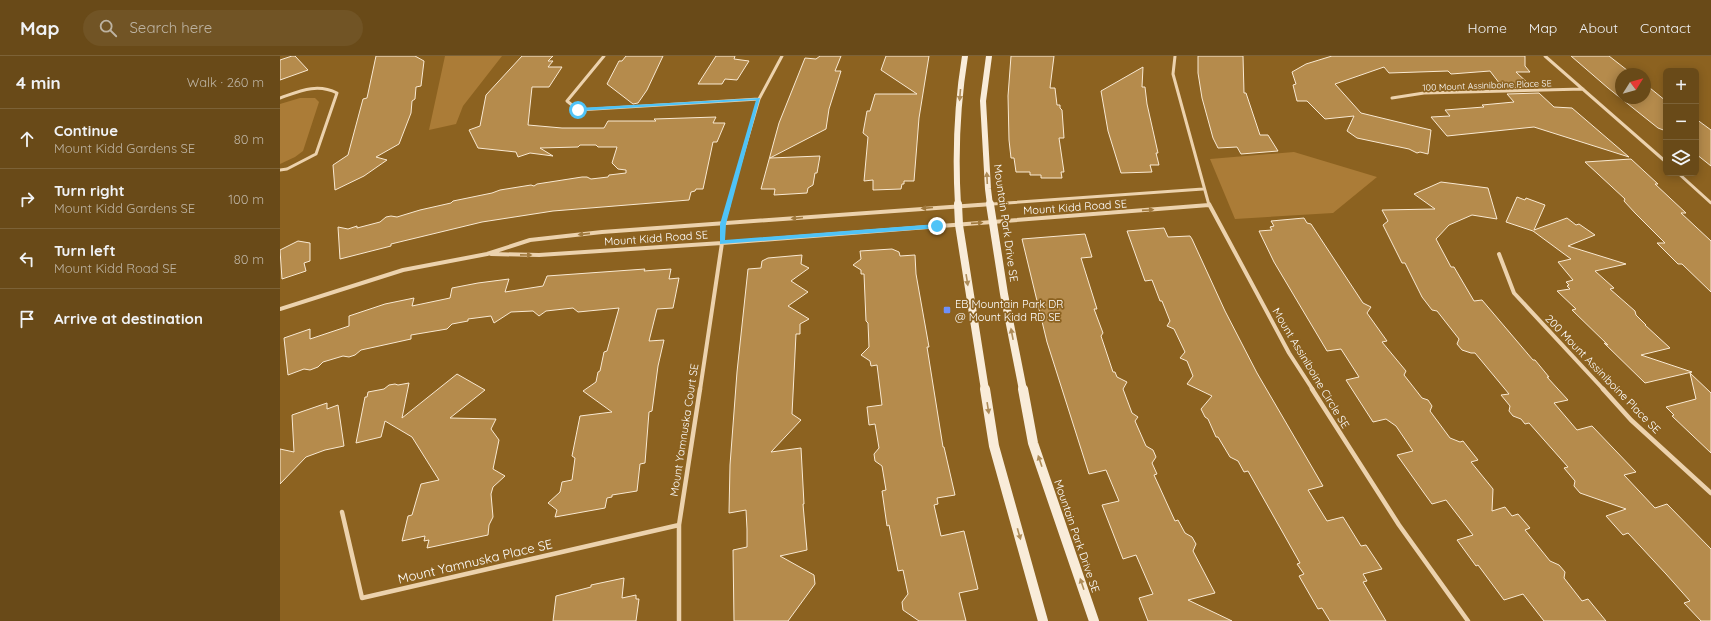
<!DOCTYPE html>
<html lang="en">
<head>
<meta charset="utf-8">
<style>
  :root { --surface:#694a18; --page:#715425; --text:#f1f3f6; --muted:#bdb3a2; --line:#7c6237 }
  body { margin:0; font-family:Quicksand,sans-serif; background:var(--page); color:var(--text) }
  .controls { position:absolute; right:12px; top:12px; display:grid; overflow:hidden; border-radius:6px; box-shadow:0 2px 10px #0003 }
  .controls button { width:36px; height:36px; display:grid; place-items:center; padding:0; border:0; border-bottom:1px solid var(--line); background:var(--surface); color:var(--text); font:20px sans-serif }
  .compass { position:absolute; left:1335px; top:12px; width:36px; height:36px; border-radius:50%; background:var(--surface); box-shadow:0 2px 10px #0003; rotate:53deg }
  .stop { position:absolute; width:12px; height:12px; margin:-9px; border:3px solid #4fc3f7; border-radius:50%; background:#fff }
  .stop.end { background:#4fc3f7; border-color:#fff; box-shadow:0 1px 4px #0008 }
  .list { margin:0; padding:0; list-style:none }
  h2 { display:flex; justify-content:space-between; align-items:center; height:52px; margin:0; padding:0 16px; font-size:17px }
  h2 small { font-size:13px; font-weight:400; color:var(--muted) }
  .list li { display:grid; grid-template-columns:26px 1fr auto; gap:12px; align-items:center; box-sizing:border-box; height:60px; padding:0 16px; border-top:1px solid var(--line) }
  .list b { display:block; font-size:15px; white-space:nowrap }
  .list p { margin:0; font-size:13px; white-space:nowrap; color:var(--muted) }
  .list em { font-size:13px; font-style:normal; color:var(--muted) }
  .icon { flex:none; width:22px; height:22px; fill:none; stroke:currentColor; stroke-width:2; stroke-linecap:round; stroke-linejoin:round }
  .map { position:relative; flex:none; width:1431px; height:565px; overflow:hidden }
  header { display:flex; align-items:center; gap:24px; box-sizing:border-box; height:56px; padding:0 20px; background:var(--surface); border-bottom:1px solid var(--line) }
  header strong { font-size:19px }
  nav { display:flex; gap:22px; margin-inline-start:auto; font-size:14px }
  .search { width:280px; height:36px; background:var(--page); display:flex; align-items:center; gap:10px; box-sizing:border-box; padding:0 14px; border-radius:22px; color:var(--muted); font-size:15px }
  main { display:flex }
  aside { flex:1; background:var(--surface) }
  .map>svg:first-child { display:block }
  .green { fill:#ab7c37 }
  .building { fill:#b58b4c; stroke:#f9e9d2 }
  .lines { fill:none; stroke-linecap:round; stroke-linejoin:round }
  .street-far2 { stroke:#ecd2ad; stroke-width:3 }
  .street-far1 { stroke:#ecd2ad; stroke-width:4 }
  .street { stroke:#ecd2ad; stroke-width:4.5 }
  .secondary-far2 { stroke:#f9ecd9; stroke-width:6 }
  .secondary-far1 { stroke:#f9ecd9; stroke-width:8 }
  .secondary { stroke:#f9ecd9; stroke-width:10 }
  .oneway { fill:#ad8b58 }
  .oneway2 { fill:#9f783c }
  .route { fill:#4fc3f7 }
  .poi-dot { fill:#6e90f9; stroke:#8c6220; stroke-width:1.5 }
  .labels { text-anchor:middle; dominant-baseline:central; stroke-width:3.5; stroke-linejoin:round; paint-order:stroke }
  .far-street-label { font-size:9px; fill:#fff; stroke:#8c6220 }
  .street-label { font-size:11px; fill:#fff; stroke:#8c6220 }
  .poi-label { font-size:11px; fill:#fff; stroke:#8c6220; text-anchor:start }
  .near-street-label { font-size:13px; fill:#fff; stroke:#8c6220 }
</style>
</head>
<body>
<header>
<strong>Map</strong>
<div class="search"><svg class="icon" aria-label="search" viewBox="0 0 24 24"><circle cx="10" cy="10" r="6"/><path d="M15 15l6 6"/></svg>Search here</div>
<nav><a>Home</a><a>Map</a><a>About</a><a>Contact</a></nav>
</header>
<main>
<aside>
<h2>4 min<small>Walk · 260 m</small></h2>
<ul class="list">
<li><svg class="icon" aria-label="ahead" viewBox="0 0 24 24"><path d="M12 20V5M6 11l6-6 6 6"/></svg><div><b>Continue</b><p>Mount Kidd Gardens SE</p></div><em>80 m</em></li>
<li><svg class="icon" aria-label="right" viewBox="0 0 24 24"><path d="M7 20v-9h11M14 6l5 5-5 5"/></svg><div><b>Turn right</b><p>Mount Kidd Gardens SE</p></div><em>100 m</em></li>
<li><svg class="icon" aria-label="left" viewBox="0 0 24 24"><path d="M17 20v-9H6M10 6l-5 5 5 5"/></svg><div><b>Turn left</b><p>Mount Kidd Road SE</p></div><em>80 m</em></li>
<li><svg class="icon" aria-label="arrive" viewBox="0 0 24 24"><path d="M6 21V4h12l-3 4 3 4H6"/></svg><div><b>Arrive at destination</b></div></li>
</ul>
</aside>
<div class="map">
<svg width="1431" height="565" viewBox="0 0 1431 565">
  <rect width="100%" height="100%" fill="#8c6220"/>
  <path class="green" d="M165,0H222L183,50L176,68L149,74Z
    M20,42H35L39,46L23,95L15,101L0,108V48Z
    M1014,96L1097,121L1053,157L955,163L930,103Z"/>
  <path class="building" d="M12,0H15L28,14L0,24V4Z
    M96,0H135L144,5L141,30L136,31L135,43L132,45L131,57L119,88L96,101L107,104L84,120L55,134L53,109L68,99L83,43L87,42Z
    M242,0H273L268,5H273L268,11H282L269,31H252L248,69L282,72H324L328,65H376L374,63L436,61L433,67H445L437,86H433L423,133H416L415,135L411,136L409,144L273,155L202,166L111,188V190L60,203L58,171L68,173L77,170V172L100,166L106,161L111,160L117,161L140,154L171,147L173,145L212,137L220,134L251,129L254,130L257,128L302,121H307L311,123L328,121L329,119L346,117V114L338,113L332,107L337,91H318L316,89H300L298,91L260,92L273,100L250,97L238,101L236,96L198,92L189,74L200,70L206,39Z
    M346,0H383L367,34L358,47L353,48L327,28L339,5H342Z
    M436,0H455L454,3L469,5L457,24L445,23L442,28H418Z
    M540,0H561L555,15H561L549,53L546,73L490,102L540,100L537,117H535L533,129L528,132L527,137L494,139L495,133H481L499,67L525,2L536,3Z
    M606,0H649L639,62L634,125H624V128H622L621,133L593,134V124L584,125L588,81L583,77L587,55H590L595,38H637L601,14Z
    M731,0H774L770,32H775L777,49H780V52L782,54L784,82H779L784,116H781L782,122H761V119H750V116H736L734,102H731L729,84L728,40Z
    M918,0H963L964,37H966L980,79H988L998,95L961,98L957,91L938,92L933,82L922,42L918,17Z
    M1052,0H1245V10L1250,16H1236L1252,31L1223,32L1210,15L1171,18L1168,15L1109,17L1104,11L1055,28L1081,57L1151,74L1148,98L1140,96L1137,97L1129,93L1077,82L1067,75L1074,60L1045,63L1027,45H1017L1013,29L1016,28L1012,16L1026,8Z
    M1291,0H1329L1352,18H1341V42H1365V28L1386,45V75L1378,72L1328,32Z
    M863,11L862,31H865L867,48L878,97H876L879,109H870L872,116L841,117L828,75L821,35Z
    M1259,37L1274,51L1292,52L1349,101L1254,71L1167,80L1151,61L1170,60L1165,54L1204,51L1202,49L1234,46L1227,38Z
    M1416,63L1431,74V110L1416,98Z
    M1351,103L1378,128H1375L1406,157H1401L1431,185V236L1402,208H1398L1377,187H1385L1355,157L1344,145L1345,143L1305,106Z
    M1161,126L1208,132L1217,163L1192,159L1169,169L1156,183L1171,211H1174L1194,245L1202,244L1253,304H1255L1269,321H1267L1288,344L1274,347L1297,374L1312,370L1356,416L1344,419L1375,452L1387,448L1431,493V565H1421L1404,547L1410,545L1386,518L1348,477L1343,479L1326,460L1346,453L1300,437L1294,430L1295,425L1284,412L1288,411L1249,367L1245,368L1241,363L1233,360L1229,355L1230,350L1221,339L1229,338L1195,297H1191L1182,294L1177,288L1179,283L1157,255L1152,254L1142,241L1125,207H1122L1103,169L1108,165L1102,154L1155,153L1134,138Z
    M1237,141L1245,144L1246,142L1265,149L1254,174L1287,162L1296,169L1299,168L1315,179L1288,190L1346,208L1315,215L1334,232L1330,233L1355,255L1356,259L1366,269H1365L1390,292L1361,299L1412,316L1365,327L1324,287L1328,289L1292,254L1296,253L1277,235L1290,233L1287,230L1289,229L1286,226L1293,224L1278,206L1291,203L1253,175L1226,166Z
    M1024,162L1027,167L1031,168L1083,247L1091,251L1087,257L1107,285L1102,286L1126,315L1124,319L1142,342L1148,344L1152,350L1150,355L1170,382L1180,386L1183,385L1198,404L1191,406L1213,433L1212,455L1225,451L1232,460L1238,458L1250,472L1245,474L1270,505L1279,509L1285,516L1284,522L1302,545L1308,543L1326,565H1264L1243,538L1224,544L1198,509L1196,510L1177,484L1193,479L1166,444L1152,448L1144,437L1117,399L1133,395L1116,370L1106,363L1093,366L1066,324L1079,321L1061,293L1047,295L994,206L979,175L992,174L990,171L994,170L991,165Z
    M884,172L888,181L910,180L912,183L945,255L977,317L1043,430L1028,434L1047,465L1063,461L1081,490L1086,489L1102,513L1083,518L1087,525L1083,526L1106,565H1050L1042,552L1038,553L1019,520L1024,518L1017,508L1020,507L968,415L964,416L958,405L950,401L938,381H936L928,363L925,361L921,353L932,340L907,328L913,320L907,305L900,302L905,296L894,273L887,270L890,265L882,245H880L872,224L865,225L847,175Z
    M805,178L812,201L801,202L817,253H814L823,277L821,280L833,316H835L837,321L847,326L843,333L852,357L858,361L855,365L866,390L873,394L876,401L872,407L877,418L874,419L895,465L898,464L905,477L912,481L916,488L913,495L935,537L908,544L952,565H868L859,542L873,538L856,499L843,503L822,449L839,445L826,414L809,418L767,286L742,183Z
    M18,185L30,187V205L24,207L26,215L2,223L0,194Z
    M612,193L619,196L620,200L635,199L636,218L649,291H647L663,391H664L675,439L657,442L658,448L654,449L661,480L684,475L698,533L679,537L686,565H639L623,554L622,546L628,538L623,514L618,515L609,469L607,470L602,435L606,434L602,410L595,405L594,398L599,392L595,368L589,369L587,351L602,349L597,309L591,310L590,305L581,299L589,291L588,267L586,265L584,218H581V214L573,209L581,203L580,195Z
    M522,199L521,208L529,212L511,225L528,236L508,250L529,263L520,268V278H516L512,358L521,364L491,396L521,392L524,448H523L527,494L500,500L534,519L535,528L508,565H454L453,494L467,491V473L466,454L449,457L450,409L457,316L468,213L481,212L482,205L488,202Z
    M365,213L364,215L391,213L389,223L399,222L393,252L377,253L369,285L384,284L378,310L372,355L369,356L365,407L360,408L357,435L332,439V441L327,442L325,452L275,461L277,454L268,447L280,436L282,426L292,424L295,402L292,400L300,360L332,356L303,335L316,326L318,316L320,315L324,296L327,295L339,252L298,256L293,252L266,255L259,260L253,255L231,256L214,267L211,260L188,263V265L172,268L167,273L131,279V283L81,294L75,299L69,301L63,300L43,306L38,311L30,314L24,313L8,319L4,282L30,273V283L69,270V260L105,248L134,242L132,250L170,242L172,232L198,227L229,223L225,236L263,230L267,220Z
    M1410,317L1431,337V397L1392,360L1394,359L1386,351L1416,343Z
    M177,318L205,334L170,362L216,363L211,373L219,384L213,413L225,420L213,431L211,438L213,461L209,469L208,479L147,492L149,484L144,485L145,480L122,485L128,460L132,459L141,428L159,424L132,381L105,365L101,381L76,387L85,341H87L88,336L104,333L109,329L115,328L118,329L129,327L122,362Z
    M47,347V353L58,349L64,390L45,394L26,401L0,428V393L14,396L12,359Z
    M344,522L342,542L356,539V543H359L356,565H273L276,540L311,531V529Z"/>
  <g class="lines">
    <path class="street-far2" d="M324,0L287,45L298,54L479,43
      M895,0L893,18L929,149
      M1265,0L1386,106
      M0,42C20,35 37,27 57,37L36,98L7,113L0,114
      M1112,42L1144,37L1303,33
      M1398,117L1431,147
      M448,149L479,43L502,0
      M698,149L923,133"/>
    <path class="street-far1" d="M929,148L1009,297L1033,334
      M211,198L259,199L442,187L929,149
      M1219,198L1234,237L1324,334
      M0,253L123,214L207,198L250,184L322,176L712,148
      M420,334L442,187L443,168L449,148"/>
    <path class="street" d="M1032,333L1119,469L1188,565
      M1323,333L1351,364L1431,437
      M62,456L82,542L399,469
      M399,565V469L420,333"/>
    <path class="secondary-far2" d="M709,0L703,45L708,133L710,149
      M678,149C675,99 677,49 685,0"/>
    <path class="secondary-far1" d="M678,148L679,169L705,334
      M710,148L724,238L743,334"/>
    <path class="secondary" d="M705,333L714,390L763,565
      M743,333L753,387L814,565"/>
  </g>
  <defs><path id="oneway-solid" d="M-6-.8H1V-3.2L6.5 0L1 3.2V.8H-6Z"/></defs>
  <g class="oneway">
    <use href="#oneway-solid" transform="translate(680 39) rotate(95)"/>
    <use href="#oneway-solid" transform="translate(707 122) rotate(-93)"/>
    <use href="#oneway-solid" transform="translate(687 224) rotate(81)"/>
    <use href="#oneway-solid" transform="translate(732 278) rotate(-101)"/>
    <use href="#oneway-solid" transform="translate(708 352) rotate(81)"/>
    <use href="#oneway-solid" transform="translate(760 405) rotate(-109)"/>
    <use href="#oneway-solid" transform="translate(739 478) rotate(74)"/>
    <use href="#oneway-solid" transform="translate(802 528) rotate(-109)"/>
  </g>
  <g class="oneway2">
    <use href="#oneway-solid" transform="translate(647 152) rotate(175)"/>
    <use href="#oneway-solid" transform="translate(868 154) rotate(-4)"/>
    <use href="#oneway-solid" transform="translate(517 162) rotate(175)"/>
    <use href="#oneway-solid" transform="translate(697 167) rotate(-4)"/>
    <use href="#oneway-solid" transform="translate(304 178) rotate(174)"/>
    <use href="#oneway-solid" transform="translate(246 199) rotate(1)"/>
  </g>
  <path class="route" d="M480,42L446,168L445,184L657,168L660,170L659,172L440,188V168L476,44L298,55L296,54L298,52Z"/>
  <rect class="poi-dot" x="663" y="250" width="8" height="8" rx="2"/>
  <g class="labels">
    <g class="far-street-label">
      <text transform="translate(1207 29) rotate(-2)">100 Mount Assiniboine Place SE</text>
    </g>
    <g class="street-label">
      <text transform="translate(795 151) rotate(-4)">Mount Kidd Road SE</text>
      <text transform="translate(726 167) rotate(82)">Mountain Park Drive SE</text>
      <text transform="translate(376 182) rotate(-4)">Mount Kidd Road SE</text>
      <text transform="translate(1031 312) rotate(59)">Mount Assiniboine Circle SE</text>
      <text transform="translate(1323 318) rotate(46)">200 Mount Assiniboine Place SE</text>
      <text transform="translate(404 374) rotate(-81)">Mount Yamnuska Court SE</text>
      <text transform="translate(797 480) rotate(71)">Mountain Park Drive SE</text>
    </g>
    <g class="poi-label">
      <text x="675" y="248">EB Mountain Park DR<tspan x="675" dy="13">@ Mount Kidd RD SE</tspan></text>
    </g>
    <g class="near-street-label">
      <text transform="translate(195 505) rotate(-13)">Mount Yamnuska Place SE</text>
    </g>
  </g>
</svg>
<div class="controls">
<button>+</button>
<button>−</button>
<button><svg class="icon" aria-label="layers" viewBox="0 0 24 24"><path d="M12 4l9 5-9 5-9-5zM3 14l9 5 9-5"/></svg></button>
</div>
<svg class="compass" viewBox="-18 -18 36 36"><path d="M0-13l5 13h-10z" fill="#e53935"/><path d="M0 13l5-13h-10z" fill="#bdb3a2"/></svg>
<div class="stop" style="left:298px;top:54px"></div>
<div class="stop end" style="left:657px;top:170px"></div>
</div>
</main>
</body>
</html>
